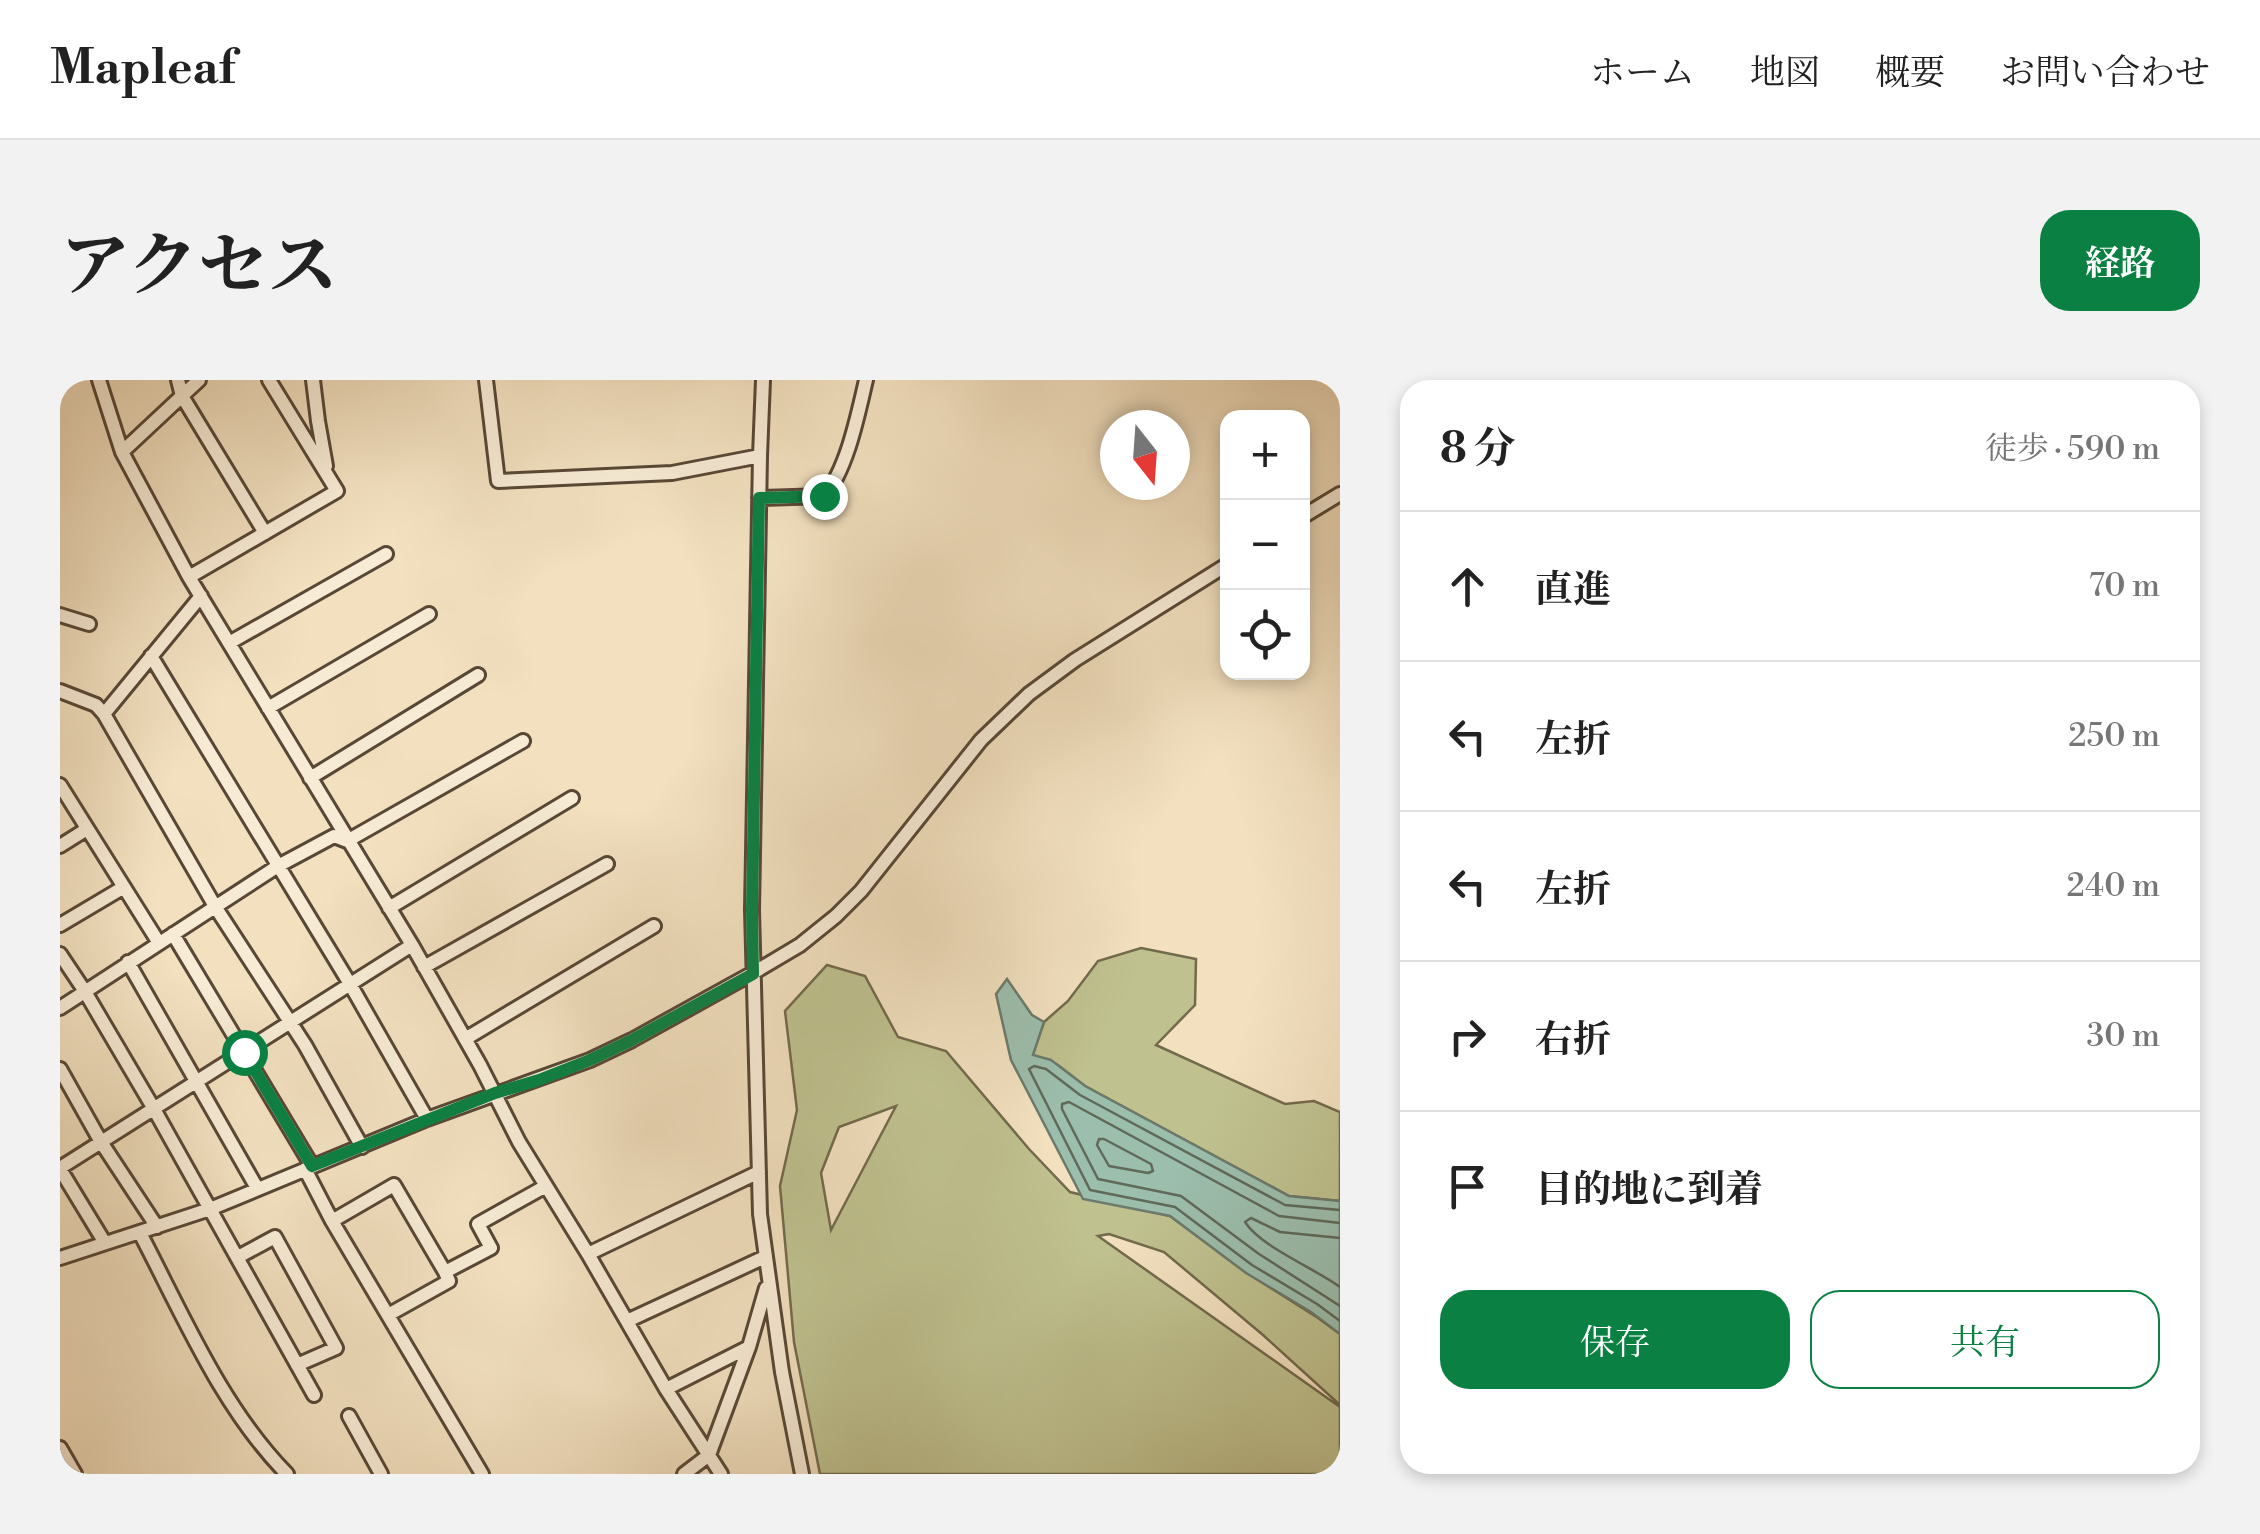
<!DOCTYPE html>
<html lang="ja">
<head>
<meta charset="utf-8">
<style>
  :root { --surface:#fff; --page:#f2f2f2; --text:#222; --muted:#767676; --line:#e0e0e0; --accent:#0b8043 }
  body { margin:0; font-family:"Libre Bodoni","Noto Serif JP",serif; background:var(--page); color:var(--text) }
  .controls { position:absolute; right:30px; top:30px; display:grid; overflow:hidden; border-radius:20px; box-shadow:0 5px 15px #0003 }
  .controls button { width:90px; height:90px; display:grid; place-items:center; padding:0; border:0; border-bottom:2px solid var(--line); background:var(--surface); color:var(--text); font:50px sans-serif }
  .compass { position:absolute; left:1040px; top:30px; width:90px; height:90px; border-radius:50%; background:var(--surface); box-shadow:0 5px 15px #0003; rotate:163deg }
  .stop { position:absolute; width:30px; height:30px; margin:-22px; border:8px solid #0b8043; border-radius:50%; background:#fff }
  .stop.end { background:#0b8043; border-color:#fff; box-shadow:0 2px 10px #0008 }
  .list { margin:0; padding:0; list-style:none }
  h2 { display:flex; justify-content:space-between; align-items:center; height:130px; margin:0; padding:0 40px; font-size:42px }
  h2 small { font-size:32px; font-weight:400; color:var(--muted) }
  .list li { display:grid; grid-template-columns:65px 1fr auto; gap:30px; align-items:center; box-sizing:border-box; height:150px; padding:0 40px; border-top:2px solid var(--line) }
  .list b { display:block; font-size:38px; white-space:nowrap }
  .list em { font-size:32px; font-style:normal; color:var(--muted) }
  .actions { display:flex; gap:20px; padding:30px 40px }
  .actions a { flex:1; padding:22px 0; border:2px solid var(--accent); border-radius:30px; text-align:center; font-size:35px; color:var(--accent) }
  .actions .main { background:var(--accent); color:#fff }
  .icon { flex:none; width:55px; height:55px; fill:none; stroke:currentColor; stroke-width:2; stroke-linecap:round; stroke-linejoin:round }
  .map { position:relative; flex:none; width:1280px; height:1094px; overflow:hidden; border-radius:30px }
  header { display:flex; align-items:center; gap:60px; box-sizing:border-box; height:140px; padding:0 50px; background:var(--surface); border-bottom:2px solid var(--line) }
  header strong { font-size:48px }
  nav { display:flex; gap:55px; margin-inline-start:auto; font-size:35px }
  .intro { display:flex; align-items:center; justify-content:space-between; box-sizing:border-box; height:240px; padding:0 60px }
  h1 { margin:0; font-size:70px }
  .button { padding:25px 45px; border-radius:30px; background:var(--accent); color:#fff; font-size:35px; font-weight:700 }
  main { display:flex; gap:60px; padding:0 60px }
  aside { flex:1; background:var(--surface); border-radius:30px; box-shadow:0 5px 15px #0003 }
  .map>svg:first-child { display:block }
  .green { fill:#bfc18f; stroke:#726a4c; stroke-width:2.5; fill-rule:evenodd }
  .water { fill:#9cbead; stroke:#6c7a6b; stroke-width:2.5 }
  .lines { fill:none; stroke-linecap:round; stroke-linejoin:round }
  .shore { stroke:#60695a; stroke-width:2.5 }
  .minor-casing { stroke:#584736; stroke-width:18 }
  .minor { stroke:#f7ebd5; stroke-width:12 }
  .route { stroke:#0b8043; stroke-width:12 }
</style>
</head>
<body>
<header>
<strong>Mapleaf</strong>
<nav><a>ホーム</a><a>地図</a><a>概要</a><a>お問い合わせ</a></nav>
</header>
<div class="intro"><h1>アクセス</h1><a class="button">経路</a></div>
<main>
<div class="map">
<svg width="1280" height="1094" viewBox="0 0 1280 1094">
  <rect width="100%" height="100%" fill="#f2e0bf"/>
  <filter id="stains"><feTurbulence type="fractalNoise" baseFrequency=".002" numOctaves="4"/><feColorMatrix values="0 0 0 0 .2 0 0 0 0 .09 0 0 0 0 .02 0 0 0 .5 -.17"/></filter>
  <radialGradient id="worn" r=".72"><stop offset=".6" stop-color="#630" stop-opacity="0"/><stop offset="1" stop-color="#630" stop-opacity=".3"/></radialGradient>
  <path class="green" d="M1081,568L1136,579L1135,625L1096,665L1225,724L1254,721L1280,732V821L1229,816L1025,706L998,685L972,675L984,642L1008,621L1038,581Z
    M767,585L805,596L838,657L886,671L969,769L1010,812L1110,836L1195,898L1258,938L1280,954V1025L1203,955L1104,872L1049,854L1038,856L1280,1027V1094H760L734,962L720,806L737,730L725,631ZM836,726L771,850L761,793L779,747Z"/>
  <path class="water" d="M947,599L972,635L984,642L973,675L991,680L1025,706L1229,816L1280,821V954L1251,932L1186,893L1110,836L1023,819L951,680L936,614Z"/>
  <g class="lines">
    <path class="shore" d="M1039,759H1044L1091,784L1093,791L1088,793L1049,786L1037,765Z
      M1280,830L1225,825L1020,715L986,689L974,686L969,689L1030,810L1115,827L1192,885L1257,924L1280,941
      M1280,843L1219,836L1009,722L1002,724V729L1038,799L1121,816L1199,874L1280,926
      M1280,858L1220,852L1191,838L1185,842C1201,867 1254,888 1280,907"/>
    <g class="minor-casing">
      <path id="minor" d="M39,0L62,72L129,197L352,565L420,685L459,762L528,874L606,1009L661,1094
        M118,0L122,16L205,153
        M253,0L258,41L266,86
        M426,0L438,101L612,93L700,76
        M703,0L700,76L692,530L700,834L722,992L742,1094
        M62,72L139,0
        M699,118L764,116C787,90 798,34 806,0
        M1242,137L1280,114
        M129,197L277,111L209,0
        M0,235L29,244
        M169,263L326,174
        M91,276L290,604L367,739
        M0,311L36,325L44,334L156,528L245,665L302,767
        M208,328L369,234
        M44,334L141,216
        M250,398L418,295
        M0,405L99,563
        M0,466L27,449
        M329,528L512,418
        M0,545L64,507
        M113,554L252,786
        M0,574L24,610L94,729L254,1015
        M68,582L197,808
        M364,587L547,484
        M0,628L218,486L274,456L287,461L463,361
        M405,659L594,546
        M0,689L41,762L97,847
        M0,788L352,565
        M0,789L45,863
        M245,789L272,841L422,1094
        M272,841L334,805L385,892
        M80,853C123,935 162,1028 227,1094
        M528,874L699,792
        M178,877L215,857L276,968L237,985
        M0,878L150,829L367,739L530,680L572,660L693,593L740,565L776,536L801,511L921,360L969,314L1015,280L1168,184
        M328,935L389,901L385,892L431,868L418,844L486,806
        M567,941L705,877
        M606,1009L689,967
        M289,1036L321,1094
        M0,1068L15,1094
        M624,1094L649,1075L689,967L706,908"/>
    </g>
    <use href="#minor" class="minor"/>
  </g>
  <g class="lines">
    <path class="route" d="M184,672L252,786L435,713L479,700L530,680L572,660L693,594L692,530L699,118L764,116"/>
  </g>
  <rect width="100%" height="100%" filter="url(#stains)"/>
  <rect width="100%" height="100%" fill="url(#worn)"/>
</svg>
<div class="controls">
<button>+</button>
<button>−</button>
<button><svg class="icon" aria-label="locate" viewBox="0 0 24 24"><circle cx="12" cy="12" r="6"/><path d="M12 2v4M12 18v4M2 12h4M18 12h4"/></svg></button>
</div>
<svg class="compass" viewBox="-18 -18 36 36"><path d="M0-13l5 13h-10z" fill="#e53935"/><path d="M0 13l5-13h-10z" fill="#767676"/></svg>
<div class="stop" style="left:184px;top:672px"></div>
<div class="stop end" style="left:764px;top:116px"></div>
</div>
<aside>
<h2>8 分<small>徒歩 · 590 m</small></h2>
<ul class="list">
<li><svg class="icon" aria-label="ahead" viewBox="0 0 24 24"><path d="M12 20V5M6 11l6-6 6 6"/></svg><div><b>直進</b></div><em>70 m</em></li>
<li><svg class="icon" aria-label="left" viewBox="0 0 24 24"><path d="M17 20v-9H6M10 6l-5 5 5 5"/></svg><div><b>左折</b></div><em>250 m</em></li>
<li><svg class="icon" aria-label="left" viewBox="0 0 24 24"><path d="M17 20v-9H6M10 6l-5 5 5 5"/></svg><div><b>左折</b></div><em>240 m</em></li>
<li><svg class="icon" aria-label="right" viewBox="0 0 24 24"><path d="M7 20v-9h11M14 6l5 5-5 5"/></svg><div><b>右折</b></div><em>30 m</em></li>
<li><svg class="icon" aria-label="arrive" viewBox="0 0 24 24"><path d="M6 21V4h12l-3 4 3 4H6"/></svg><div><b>目的地に到着</b></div></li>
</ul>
<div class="actions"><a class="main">保存</a><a>共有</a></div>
</aside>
</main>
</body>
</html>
